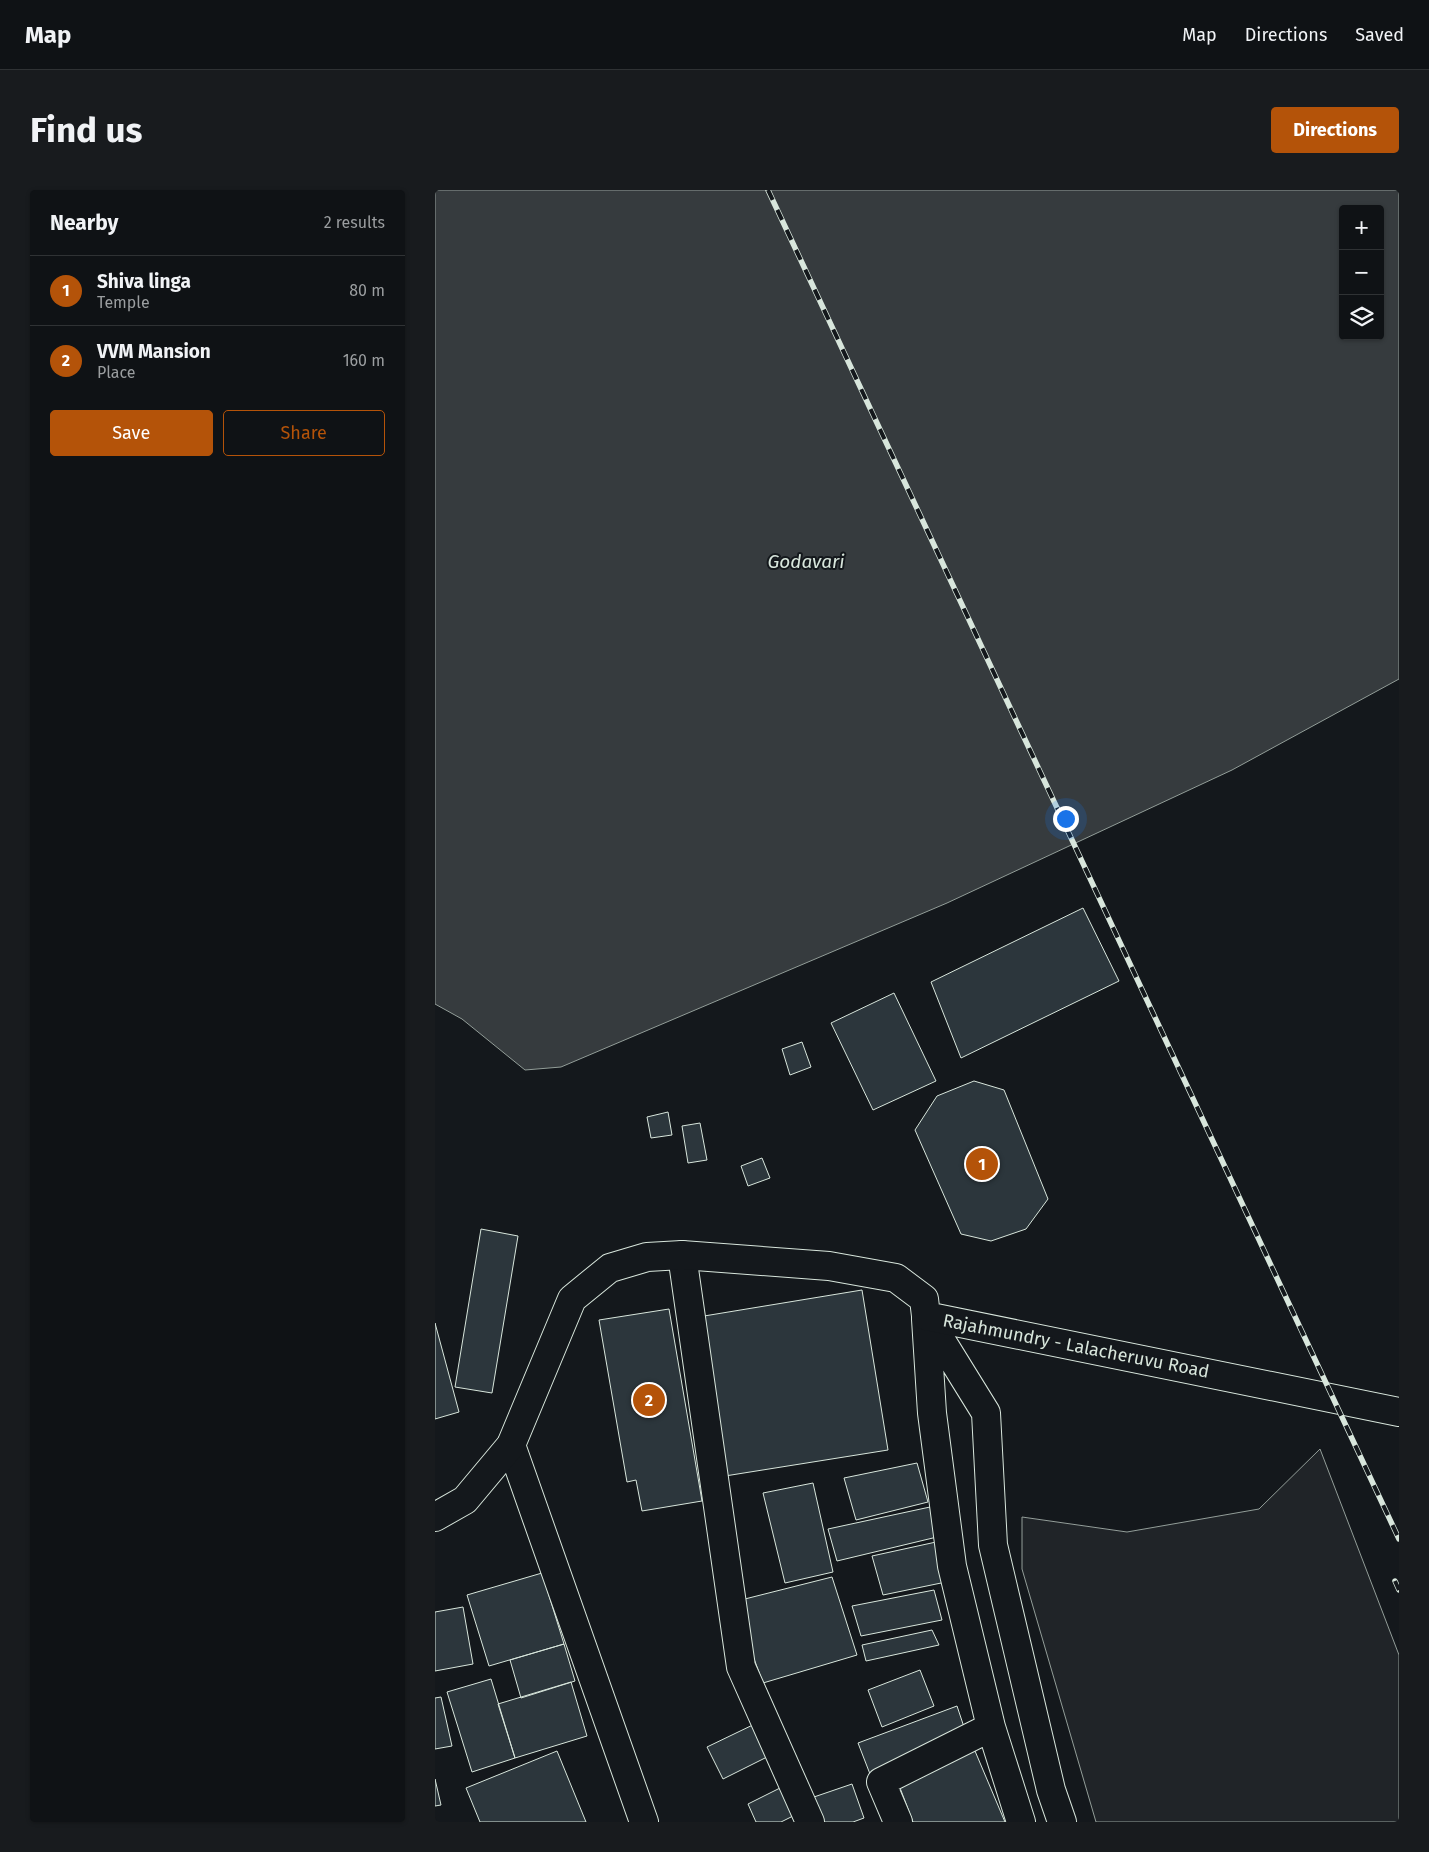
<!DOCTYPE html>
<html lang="en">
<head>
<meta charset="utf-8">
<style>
  :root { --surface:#0f1215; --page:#181b1e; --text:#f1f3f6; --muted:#9b9ea0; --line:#2f3234; --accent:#b45309 }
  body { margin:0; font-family:"Fira Sans",sans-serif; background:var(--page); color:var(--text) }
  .controls { position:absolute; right:15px; top:15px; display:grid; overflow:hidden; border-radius:5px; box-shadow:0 1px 4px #0004 }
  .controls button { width:45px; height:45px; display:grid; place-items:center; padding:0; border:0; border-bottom:1px solid var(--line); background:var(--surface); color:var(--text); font:25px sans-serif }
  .you { position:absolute; left:630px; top:628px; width:18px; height:18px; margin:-12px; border:4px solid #fff; border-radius:50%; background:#1a73e8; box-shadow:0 0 0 8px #1a73e833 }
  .badge { display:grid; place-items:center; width:32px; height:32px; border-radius:50%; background:var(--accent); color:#fff; font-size:16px; font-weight:700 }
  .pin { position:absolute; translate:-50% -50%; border:2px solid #fff; box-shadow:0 1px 5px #0006 }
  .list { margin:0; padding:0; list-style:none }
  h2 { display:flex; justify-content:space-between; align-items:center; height:65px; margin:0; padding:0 20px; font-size:21px }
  h2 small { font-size:16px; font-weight:400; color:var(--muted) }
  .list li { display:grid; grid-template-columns:32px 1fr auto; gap:15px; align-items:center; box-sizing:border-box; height:70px; padding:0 20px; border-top:1px solid var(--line) }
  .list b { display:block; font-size:19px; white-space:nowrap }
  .list p { margin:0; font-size:16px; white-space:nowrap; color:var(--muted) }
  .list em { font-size:16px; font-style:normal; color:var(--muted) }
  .actions { display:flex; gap:10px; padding:15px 20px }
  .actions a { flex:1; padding:11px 0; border:1px solid var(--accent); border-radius:5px; text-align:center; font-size:18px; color:var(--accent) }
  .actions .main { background:var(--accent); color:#fff }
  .icon { flex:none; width:28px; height:28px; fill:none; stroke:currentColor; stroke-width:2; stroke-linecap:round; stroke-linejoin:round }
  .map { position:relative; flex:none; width:964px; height:1632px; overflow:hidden; border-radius:5px }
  header { display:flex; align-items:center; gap:30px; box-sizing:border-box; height:70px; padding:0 25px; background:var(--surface); border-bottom:1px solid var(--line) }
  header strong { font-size:24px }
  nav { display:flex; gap:28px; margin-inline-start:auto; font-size:18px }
  .intro { display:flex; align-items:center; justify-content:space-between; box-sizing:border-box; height:120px; padding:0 30px }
  h1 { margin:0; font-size:35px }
  .button { padding:12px 22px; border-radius:5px; background:var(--accent); color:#fff; font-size:18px; font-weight:700 }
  main { display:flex; gap:30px; padding:0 30px }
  aside { flex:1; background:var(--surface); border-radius:5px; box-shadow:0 1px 4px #0004 }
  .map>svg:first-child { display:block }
  .green { fill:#202428; stroke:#939e99 }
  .water { fill:#363b3e; stroke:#939e99; fill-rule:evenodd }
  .building { fill:#2c363c; stroke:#d8e6dc }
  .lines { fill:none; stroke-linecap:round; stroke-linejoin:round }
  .minor-casing { stroke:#d8e6dc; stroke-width:30 }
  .major-casing { stroke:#d8e6dc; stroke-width:30 }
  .minor { stroke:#14181c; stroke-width:28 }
  .major { stroke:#14181c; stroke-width:28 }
  .rail-casing { stroke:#d8e6dc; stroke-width:5.5 }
  .rail { stroke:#14181c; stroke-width:4; stroke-dasharray:11; stroke-linecap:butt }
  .labels { text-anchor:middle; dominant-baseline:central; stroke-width:4; stroke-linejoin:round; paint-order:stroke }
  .street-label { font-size:18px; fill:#d8e6dc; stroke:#14181c }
  .water-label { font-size:19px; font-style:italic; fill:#d8e6dc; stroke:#14181c }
</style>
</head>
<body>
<header>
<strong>Map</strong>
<nav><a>Map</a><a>Directions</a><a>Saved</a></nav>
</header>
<div class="intro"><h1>Find us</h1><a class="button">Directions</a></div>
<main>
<aside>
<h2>Nearby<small>2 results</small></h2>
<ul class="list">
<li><span class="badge">1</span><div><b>Shiva linga</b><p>Temple</p></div><em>80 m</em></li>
<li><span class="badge">2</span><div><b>VVM Mansion</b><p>Place</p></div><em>160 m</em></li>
</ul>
<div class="actions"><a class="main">Save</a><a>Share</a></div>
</aside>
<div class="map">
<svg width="964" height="1632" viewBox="0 0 964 1632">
  <rect width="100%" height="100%" fill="#14181c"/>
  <path class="green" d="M885,1259L964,1465V1632H661L587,1379V1327L692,1342L824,1319Z"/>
  <path class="water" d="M0,0H964V489L797,580L512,713L126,877L90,880L27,829L0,814ZM908,19H945V146H908Z"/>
  <path class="building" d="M648,718L684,791L526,868L496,792Z
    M459,803L501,891L438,920L396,833Z
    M367,852L376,877L355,885L347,859Z
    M539,891L569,900L613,1009L591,1039L556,1051L526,1044L480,940L502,906Z
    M233,922L237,945L216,948L212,927Z
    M265,933L272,970L253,973L247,936Z
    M327,968L335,988L313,996L306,976Z
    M46,1039L83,1046L57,1203L20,1197Z
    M427,1100L453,1260L290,1286L263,1127Z
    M234,1119L267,1311L207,1321L201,1290L192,1292L164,1130Z
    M0,1133L24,1222L0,1229Z
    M482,1273L493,1312L421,1330L409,1288Z
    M378,1293L398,1382L350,1393L328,1303Z
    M495,1317L502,1347L402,1371L393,1339Z
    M501,1352L511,1392L448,1405L437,1366Z
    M107,1383L129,1454L54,1476L32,1405Z
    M397,1387L422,1465L328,1493L298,1412Z
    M499,1400L507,1430L426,1446L417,1416Z
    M28,1417L38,1474L0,1481V1422Z
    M497,1440L504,1455L431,1471L427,1455Z
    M129,1454L140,1491L86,1508L75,1470Z
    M485,1480L499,1516L447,1537L433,1500Z
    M56,1489L80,1568L37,1582L12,1502Z
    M136,1492L152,1546L80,1568L63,1514Z
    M6,1507L17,1556L0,1559V1508Z
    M522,1516L532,1546L435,1584L423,1553Z
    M326,1531L342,1562L288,1589L272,1557Z
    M122,1561L151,1632H45L31,1598Z
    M540,1561L570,1632H478L462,1590Z
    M0,1589L6,1615L0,1616Z
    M417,1594L429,1628L418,1632H384L376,1608Z
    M347,1597L360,1625L346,1632H321L313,1614Z"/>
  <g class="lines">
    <g class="minor-casing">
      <path id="minor" d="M247,1065L306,1477L375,1632
        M491,1126L551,1223L558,1355L616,1600L627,1632
        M491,1129L497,1223L517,1376L556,1537L586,1632
        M76,1255L209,1632
        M463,1632L446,1592L556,1537"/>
    </g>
    <g class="major-casing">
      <path id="major" d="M0,1327L30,1310L76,1255L137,1109L175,1078L212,1067L247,1065L394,1076L461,1088L489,1109L491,1126L964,1222"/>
    </g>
    <use href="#minor" class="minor"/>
    <use href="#major" class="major"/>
    <g class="rail-casing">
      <path id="rail" d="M333,0L964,1349
        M960,1391L964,1400"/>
    </g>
    <use href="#rail" class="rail"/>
  </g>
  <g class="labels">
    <g class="street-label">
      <text transform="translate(641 1156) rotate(11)">Rajahmundry - Lalacheruvu Road</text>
    </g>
    <g class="water-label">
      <text x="371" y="371">Godavari</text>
    </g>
  </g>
</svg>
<div class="controls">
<button>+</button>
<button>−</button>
<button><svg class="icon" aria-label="layers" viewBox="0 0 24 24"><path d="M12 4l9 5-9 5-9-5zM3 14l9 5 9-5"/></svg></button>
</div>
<div class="you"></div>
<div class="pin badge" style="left:547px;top:974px">1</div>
<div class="pin badge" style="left:214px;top:1210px">2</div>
</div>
</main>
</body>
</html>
